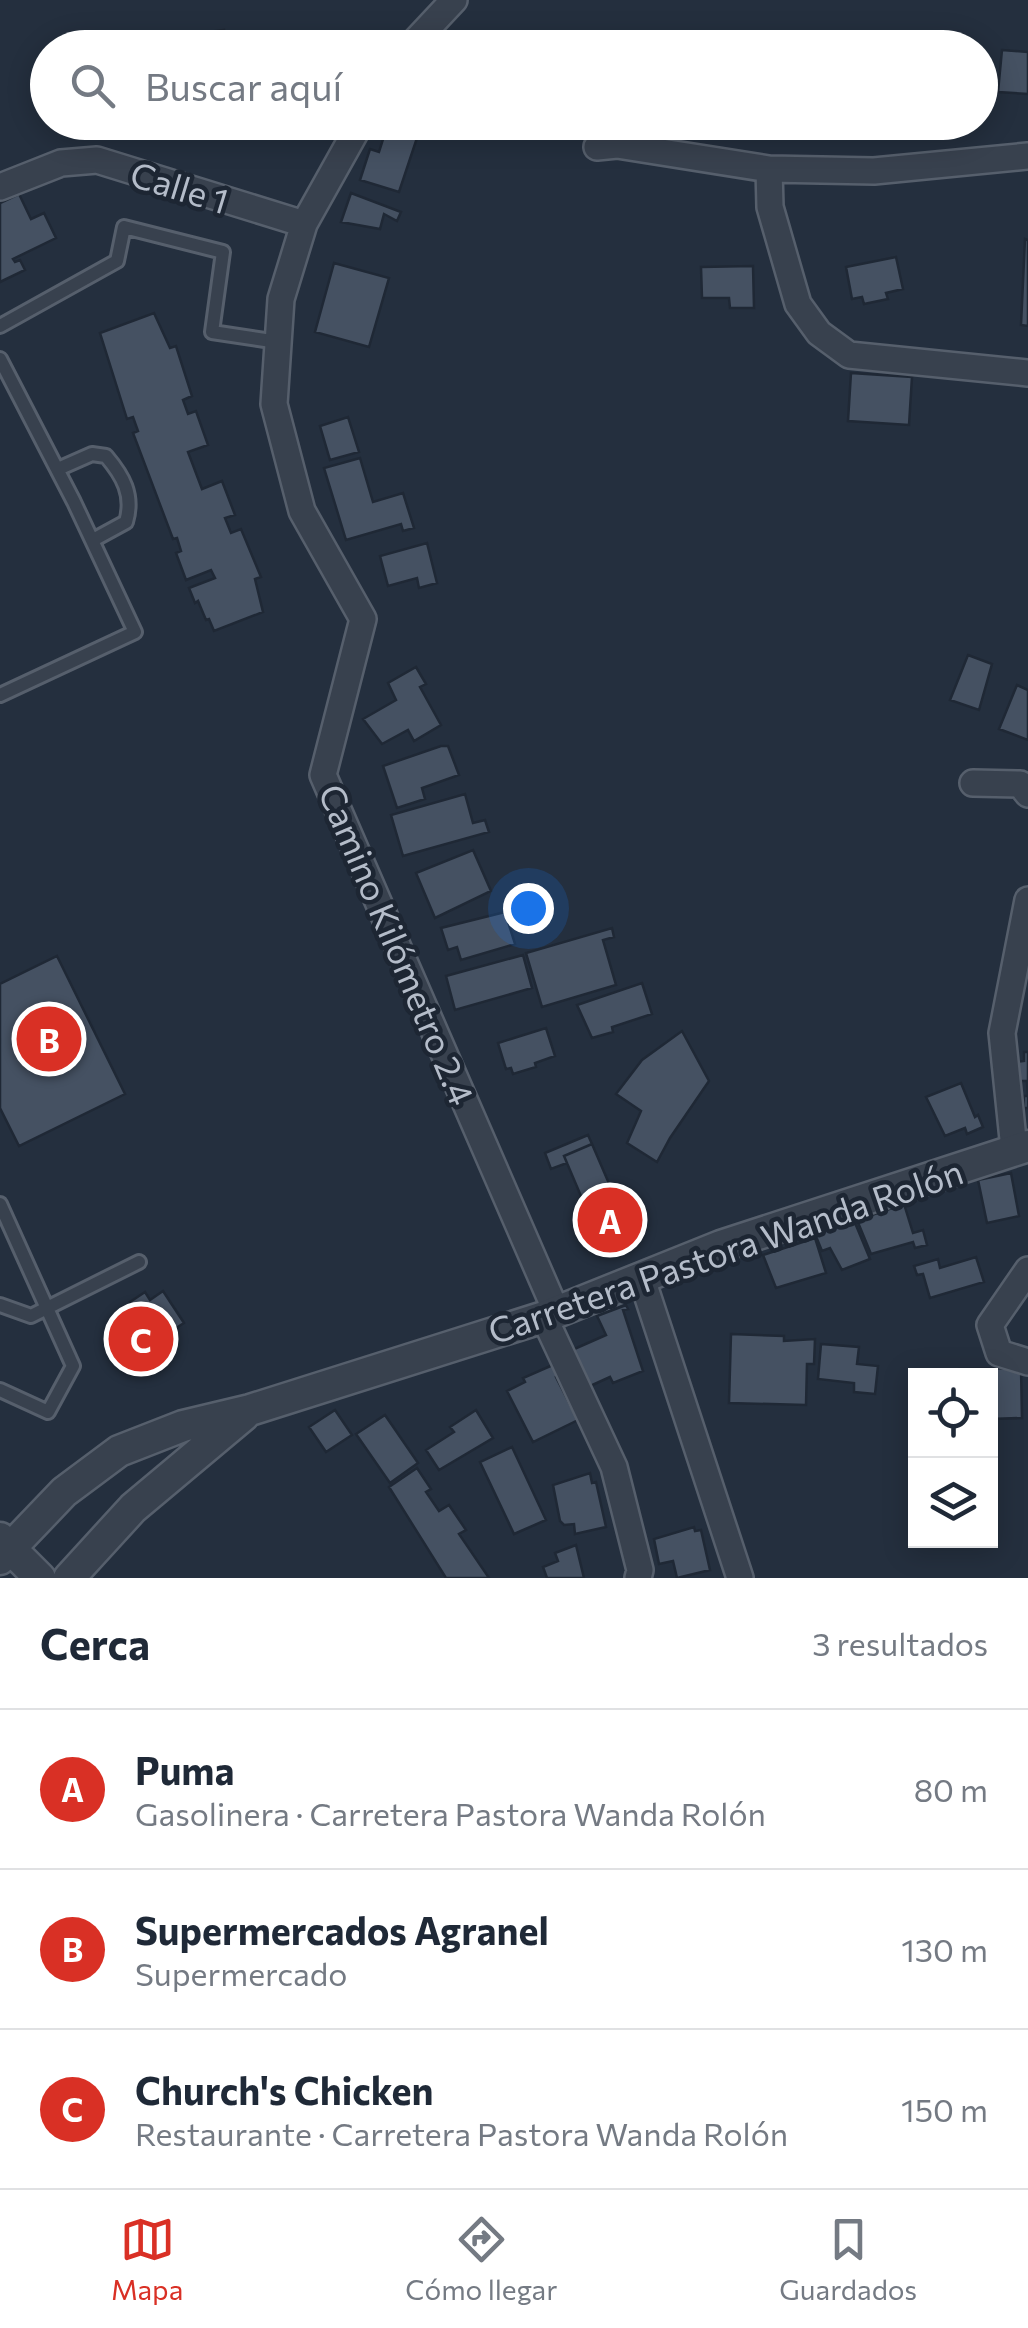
<!DOCTYPE html>
<html lang="es">
<head>
<meta charset="utf-8">
<style>
  :root { --surface:#fff; --page:#f2f2f3; --text:#1f2937; --muted:#747a83; --line:#e0e1e3; --accent:#d93025 }
  body { margin:0; font-family:Commissioner,sans-serif; background:var(--page); color:var(--text) }
  .controls { position:absolute; right:30px; bottom:30px; display:grid; overflow:hidden; border-radius:0px; box-shadow:0 5px 25px #0003 }
  .controls button { width:90px; height:90px; display:grid; place-items:center; padding:0; border:0; border-bottom:2px solid var(--line); background:var(--surface); color:var(--text); font:50px sans-serif }
  .you { position:absolute; left:528px; top:908px; width:35px; height:35px; margin:-25px; border:8px solid #fff; border-radius:50%; background:#1a73e8; box-shadow:0 0 0 15px #1a73e833 }
  .badge { display:grid; place-items:center; width:65px; height:65px; border-radius:50%; background:var(--accent); color:#fff; font-size:32px; font-weight:700 }
  .pin { position:absolute; translate:-50% -50%; border:5px solid #fff; box-shadow:0 2px 10px #0006 }
  .list { margin:0; padding:0; list-style:none }
  h2 { display:flex; justify-content:space-between; align-items:center; height:130px; margin:0; padding:0 40px; font-size:42px }
  h2 small { font-size:32px; font-weight:400; color:var(--muted) }
  .list li { display:grid; grid-template-columns:65px 1fr auto; gap:30px; align-items:center; box-sizing:border-box; height:160px; padding:0 40px; border-top:2px solid var(--line) }
  .list b { display:block; font-size:38px; white-space:nowrap }
  .list p { margin:0; font-size:32px; white-space:nowrap; color:var(--muted) }
  .list em { font-size:32px; font-style:normal; color:var(--muted) }
  .icon { flex:none; width:55px; height:55px; fill:none; stroke:currentColor; stroke-width:2; stroke-linecap:round; stroke-linejoin:round }
  .map { position:relative; flex:none; width:1028px; height:1578px; overflow:hidden }
  .search { position:absolute; background:var(--surface); box-shadow:0 5px 25px #0003; left:30px; right:30px; top:30px; height:110px; display:flex; align-items:center; gap:25px; box-sizing:border-box; padding:0 35px; border-radius:55px; color:var(--muted); font-size:38px }
  .sheet { height:610px; background:var(--surface) }
  nav { display:flex; justify-content:space-around; align-items:center; box-sizing:border-box; height:140px; border-top:2px solid var(--line); background:var(--surface); font-size:28px; color:var(--muted) }
  nav a { display:grid; justify-items:center; gap:5px }
  nav .on { color:var(--accent) }
  .map>svg:first-child { display:block }
  .building { fill:#455162; stroke:#1f2835; stroke-width:2.5 }
  .lines { fill:none; stroke-linecap:round; stroke-linejoin:round }
  .service-casing { stroke:#565f6c; stroke-width:18 }
  .minor-casing { stroke:#565f6c; stroke-width:30 }
  .tertiary-casing { stroke:#565f6c; stroke-width:35 }
  .service { stroke:#38414e; stroke-width:12 }
  .minor { stroke:#38414e; stroke-width:25 }
  .tertiary { stroke:#38414e; stroke-width:30 }
  .labels { text-anchor:middle; dominant-baseline:central; stroke-width:9; stroke-linejoin:round; paint-order:stroke }
  .street-label { font-size:35px; fill:#b4bcc9; stroke:#1d2633 }
</style>
</head>
<body>
<div class="map">
<svg width="1028" height="1578" viewBox="0 0 1028 1578">
  <rect width="100%" height="100%" fill="#242f3e"/>
  <path class="building" d="M224,30L227,48H189L187,35Z
    M1002,50L1028,52V94L998,92Z
    M378,122L422,123L399,192L360,180L370,149L379,152L384,136L374,133Z
    M351,193L401,212L397,221L384,214L380,229L341,222Z
    M19,194L31,219L44,213L56,238L13,259L15,262L20,260L25,270L0,282V203Z
    M1025,239L1028,240V326L1021,325Z
    M896,257L903,289L886,293L888,299L864,304L862,297L852,299L846,267Z
    M334,263L389,278L369,347L315,332Z
    M753,266L754,308H730L729,298H702L701,267Z
    M154,313L170,348L176,346L192,396L183,400L188,414L196,411L208,445L188,452L202,489L222,481L235,515L225,518L231,533L241,529L261,577L255,579L263,612L214,631L209,619L206,620L198,601L195,603L189,588L215,578L211,570L186,580L176,553L181,551L177,538L173,539L133,433L138,431L133,417L127,419L100,333Z
    M851,373L912,377L909,425L848,421Z
    M348,417L359,452L330,460L320,426Z
    M360,458L373,502L403,493L414,528L403,531L401,524L346,540L324,468Z
    M427,543L437,583L419,588L417,578L388,586L380,556Z
    M968,655L992,664L979,710L950,700Z
    M416,667L426,684L420,687L441,725L414,741L408,730L382,744L363,719L396,700L388,683Z
    M1017,685L1028,690V740L999,729Z
    M441,746H448L459,775L422,788L425,799L397,808L383,766Z
    M465,794L473,823L485,820L489,832L403,856L391,815Z
    M473,850L491,891L435,918L416,873Z
    M505,912L515,944L461,960L457,947L448,950L441,928Z
    M612,928L614,937L603,940L616,985L542,1007L526,953Z
    M523,955L532,988L455,1010L446,976Z
    M57,956L125,1094L19,1146L0,1108V984Z
    M642,983L652,1014L612,1027L613,1032L592,1038L577,1005Z
    M546,1028L555,1056L535,1063L536,1067L513,1074L511,1068L506,1069L498,1043Z
    M682,1031L709,1081L670,1138L657,1162L627,1143L641,1111L616,1094L642,1060Z
    M1024,1052H1028V1108H1024V1096H1028L1027,1081H1016L1015,1062L1024,1061Z
    M961,1083L975,1117L978,1115L983,1127L967,1134L965,1128L945,1136L926,1097Z
    M588,1135L592,1144L564,1156L567,1163L551,1169L545,1153Z
    M592,1144L629,1230L600,1241L564,1156Z
    M1011,1173L1019,1216L987,1223L978,1180Z
    M904,1204L913,1233L923,1230L927,1245L915,1248L913,1242L871,1254L857,1220Z
    M853,1218L870,1259L842,1270L830,1248L822,1251L815,1234Z
    M815,1238L826,1273L776,1288L763,1255Z
    M976,1257L984,1282L930,1298L923,1274L917,1275L914,1266L938,1259L940,1268Z
    M163,1291L184,1323L134,1355L112,1320L133,1306L130,1302L145,1292L150,1300Z
    M626,1305L628,1309L623,1310L643,1371L613,1383L610,1377L588,1387L572,1350L606,1335L597,1316Z
    M731,1334L784,1336V1341L815,1339L814,1364H807L806,1405L729,1403Z
    M821,1344L859,1347L857,1364L878,1366L875,1394L854,1392V1383L818,1379Z
    M555,1364L560,1375L556,1377L578,1420L533,1442L507,1391L525,1382L523,1378Z
    M1021,1368L1022,1418L990,1419V1376H958L959,1369Z
    M335,1410L352,1435L326,1452L309,1427Z
    M476,1410L493,1438L439,1470L426,1450L454,1432L450,1427Z
    M385,1415L418,1463L390,1483L356,1434Z
    M512,1447L546,1520L514,1534L480,1462Z
    M417,1468L431,1489L426,1492L439,1511L449,1505L466,1530L459,1534L489,1578H446L389,1487Z
    M590,1473L592,1483L596,1482L606,1527L575,1534L574,1524L564,1525L560,1521L553,1485Z
    M694,1527L695,1531L701,1530L710,1570L677,1578L673,1561L659,1564L654,1539Z
    M576,1545L584,1578H547L543,1567L558,1561L555,1553Z"/>
  <g class="lines">
    <g class="service-casing">
      <path id="service" d="M0,326L117,261L124,227L223,252L212,332L278,342
        M0,359L74,502L135,632L0,695
        M58,469L92,454L106,456C123,476 134,495 126,522L93,540
        M0,1204L73,1366L48,1412L0,1390
        M0,1305L31,1316L139,1262"/>
    </g>
    <g class="minor-casing">
      <path id="minor" d="M409,48L454,0
        M361,122L304,224L281,299L274,404L302,511L363,619L323,775L556,1311
        M597,147L617,145L769,169L874,171L1028,156
        M769,169L770,207L798,304L819,333L849,355L1028,373
        M0,187L61,163L97,160L304,224
        M973,783L1020,784L1028,794
        M1014,1149L1002,1033L1028,900
        M1028,1270L990,1325L999,1353L1028,1362
        M641,1276L740,1578
        M544,1317L614,1467L640,1570L638,1578"/>
    </g>
    <g class="tertiary-casing">
      <path id="tertiary" d="M0,1538L40,1578
        M0,1559L64,1492L119,1451L183,1426L250,1410L544,1317L721,1246L1028,1146
        M69,1578L133,1508L244,1415"/>
    </g>
    <use href="#service" class="service"/>
    <use href="#minor" class="minor"/>
    <use href="#tertiary" class="tertiary"/>
  </g>
  <g class="labels">
    <g class="street-label">
      <text transform="translate(180 186) rotate(17)">Calle 1</text>
      <text transform="translate(398 944) rotate(67)">Camino Kilómetro 2.4</text>
      <text transform="translate(725 1250) rotate(-19)">Carretera Pastora Wanda Rolón</text>
    </g>
  </g>
</svg>
<div class="controls">
<button><svg class="icon" aria-label="locate" viewBox="0 0 24 24"><circle cx="12" cy="12" r="6"/><path d="M12 2v4M12 18v4M2 12h4M18 12h4"/></svg></button>
<button><svg class="icon" aria-label="layers" viewBox="0 0 24 24"><path d="M12 4l9 5-9 5-9-5zM3 14l9 5 9-5"/></svg></button>
</div>
<div class="you"></div>
<div class="pin badge" style="left:610px;top:1220px">A</div>
<div class="pin badge" style="left:49px;top:1039px">B</div>
<div class="pin badge" style="left:141px;top:1339px">C</div>
<div class="search"><svg class="icon" aria-label="search" viewBox="0 0 24 24"><circle cx="10" cy="10" r="6"/><path d="M15 15l6 6"/></svg>Buscar aquí</div>
</div>
<section class="sheet">
<h2>Cerca<small>3 resultados</small></h2>
<ul class="list">
<li><span class="badge">A</span><div><b>Puma</b><p>Gasolinera · Carretera Pastora Wanda Rolón</p></div><em>80 m</em></li>
<li><span class="badge">B</span><div><b>Supermercados Agranel</b><p>Supermercado</p></div><em>130 m</em></li>
<li><span class="badge">C</span><div><b>Church's Chicken</b><p>Restaurante · Carretera Pastora Wanda Rolón</p></div><em>150 m</em></li>
</ul>
</section>
<nav>
<a class="on"><svg class="icon" aria-label="map" viewBox="0 0 24 24"><path d="M3 6l6-2 6 2 6-2v14l-6 2-6-2-6 2zM9 4v14M15 6v14"/></svg>Mapa</a>
<a><svg class="icon" aria-label="directions" viewBox="0 0 24 24"><path d="M12 3l9 9-9 9-9-9zM9 14v-3h6M13 9l2 2-2 2"/></svg>Cómo llegar</a>
<a><svg class="icon" aria-label="saved" viewBox="0 0 24 24"><path d="M7 4h10v16l-5-4-5 4z"/></svg>Guardados</a>
</nav>
</body>
</html>
